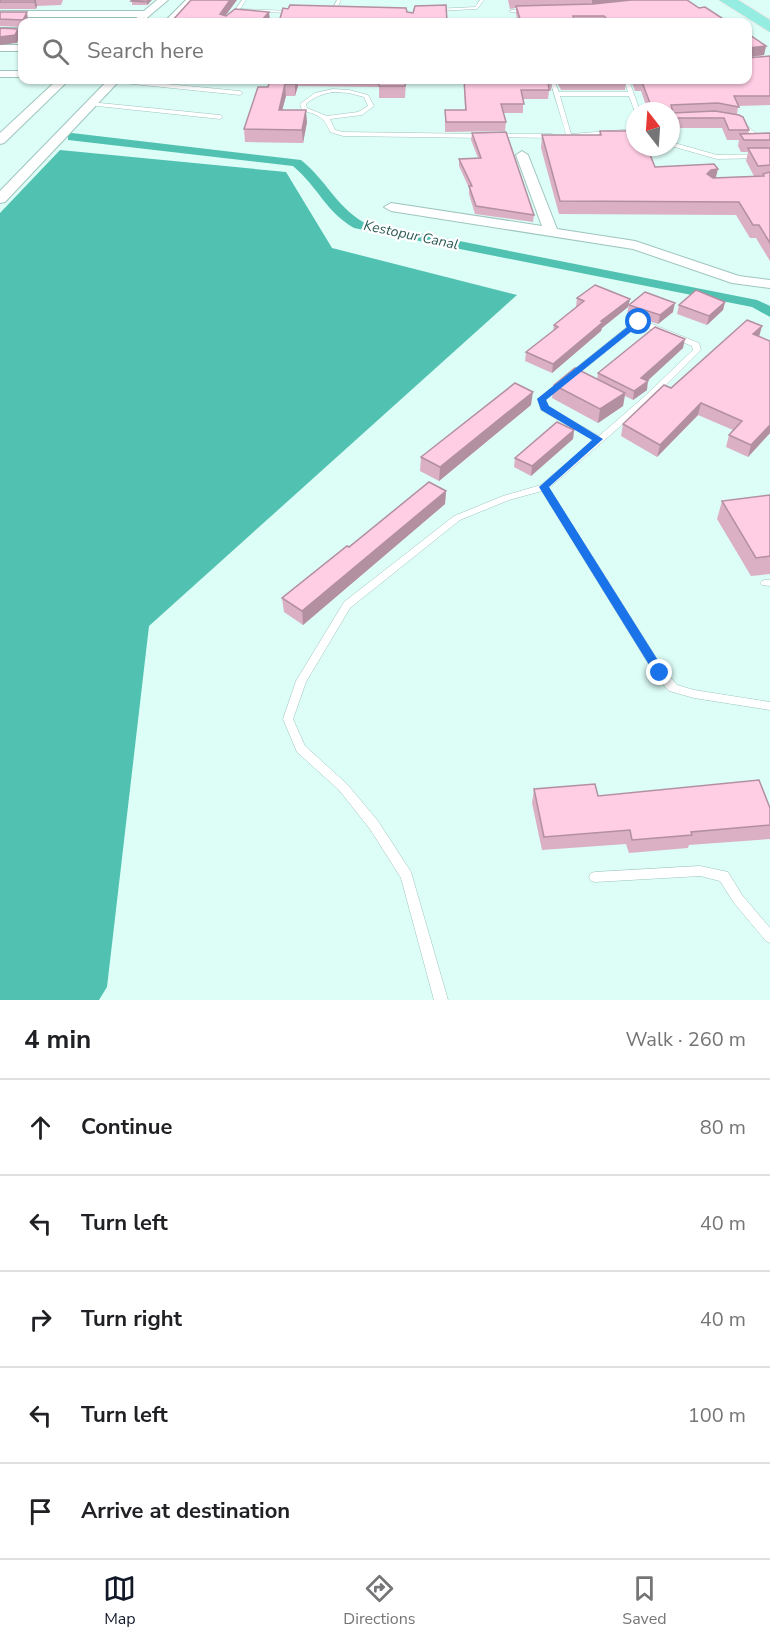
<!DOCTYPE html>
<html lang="en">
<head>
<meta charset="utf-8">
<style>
  :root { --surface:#fff; --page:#f2f2f2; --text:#202124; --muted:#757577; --line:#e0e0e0; --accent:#111827 }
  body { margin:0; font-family:"Nunito Sans",sans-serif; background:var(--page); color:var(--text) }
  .compass { position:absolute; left:626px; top:102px; width:54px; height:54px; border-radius:50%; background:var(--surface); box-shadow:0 2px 4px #0004; rotate:343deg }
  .stop { position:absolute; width:18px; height:18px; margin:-14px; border:4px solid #1a73e8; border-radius:50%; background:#fff }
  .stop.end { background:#1a73e8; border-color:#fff; box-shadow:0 2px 6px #0008 }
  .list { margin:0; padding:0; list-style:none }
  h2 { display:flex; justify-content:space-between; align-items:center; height:78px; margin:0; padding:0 24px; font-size:26px }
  h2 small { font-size:20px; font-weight:400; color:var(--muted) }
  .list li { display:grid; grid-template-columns:39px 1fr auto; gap:18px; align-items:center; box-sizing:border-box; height:96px; padding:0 24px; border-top:2px solid var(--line) }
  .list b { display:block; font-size:22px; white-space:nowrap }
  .list em { font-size:20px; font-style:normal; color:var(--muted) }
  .icon { flex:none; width:33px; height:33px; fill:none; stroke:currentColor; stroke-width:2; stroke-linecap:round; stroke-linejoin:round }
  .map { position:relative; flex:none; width:770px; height:1000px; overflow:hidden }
  .search { position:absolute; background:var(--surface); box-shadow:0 2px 4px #0004; left:18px; right:18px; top:18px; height:66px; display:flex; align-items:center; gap:15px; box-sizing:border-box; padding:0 21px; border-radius:12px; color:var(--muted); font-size:22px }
  .sheet { height:558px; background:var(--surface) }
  nav { display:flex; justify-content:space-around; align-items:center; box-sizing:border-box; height:84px; border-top:2px solid var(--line); background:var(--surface); font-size:16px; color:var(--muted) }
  nav a { display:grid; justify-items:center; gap:3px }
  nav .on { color:var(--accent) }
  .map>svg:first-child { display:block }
  .water { fill:#51c2b2 }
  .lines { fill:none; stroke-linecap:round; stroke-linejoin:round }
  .canal { fill:#51c2b2; fill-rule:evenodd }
  .lane-casing { stroke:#9ec5be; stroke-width:1 }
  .street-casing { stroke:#9ec5be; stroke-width:2 }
  .primary-casing { stroke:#e7e8e8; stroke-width:2 }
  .lane { fill:#fff; fill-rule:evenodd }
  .street { fill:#fff; fill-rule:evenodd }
  .primary { fill:#95ece0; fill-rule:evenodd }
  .wall { fill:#dbb0c4 }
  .shaded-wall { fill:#b290a0 }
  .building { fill:#ffcde4; stroke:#b290a0; stroke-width:1.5 }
  .route { fill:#1a73e8 }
  .labels { text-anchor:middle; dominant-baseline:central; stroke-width:4.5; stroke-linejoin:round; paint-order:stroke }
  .far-water-label { font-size:14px; font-style:italic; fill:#2c5c55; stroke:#fff }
</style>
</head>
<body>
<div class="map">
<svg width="770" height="1000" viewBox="0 0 770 1000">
  <rect width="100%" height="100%" fill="#ddfdf7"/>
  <path class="water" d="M60,150L286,172L332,248L517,295L149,626L107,987L99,1000H0V213Z"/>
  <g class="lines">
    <path class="canal" d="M72,133L301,160C327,181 335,205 363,222L757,300L770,306V317L752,307L354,228C325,211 319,188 293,166L68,140V134Z"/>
    <g class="lane-casing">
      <path id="lane" d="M242,0H246L240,9L292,11L294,12L292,13L235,11V10Z
        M337,0H341L334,14H330Z
        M480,0H484L477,9L435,11L433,10L435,9L475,7Z
        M512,10H528L530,11L528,12H510V11Z
        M110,80H124L240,91L243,93L240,95L113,82Z
        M550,80H554L559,92H628L624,80H629L640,111H635V112L629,96H560L571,134L635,129V133L564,137L563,136L566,134Z
        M333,89L349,90L368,95L374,106L362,115L330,119L335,130L343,132L483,134L486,136L483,138L343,136L330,132C324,116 317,115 302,110L300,104L315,93ZM333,92L349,93L364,97L368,106L358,112L327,116L307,108L306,104C314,97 322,94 333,92Z
        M90,102L220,115L223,117L220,119L88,105V103Z
        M738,121H742L760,137L770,138V142L756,139L738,123Z
        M497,134H552L555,136L552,138L495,137L494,136Z
        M671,142L717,155L770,154V158L717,159L671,146Z
        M636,320H642L699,343L701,350L652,399L549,488L664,670L677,685L694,690L770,702V710L694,698L673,692L669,691L656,676L542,491L509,500L460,520L350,608L306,682L293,719L305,746L347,784L378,821L411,872L448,1000H434L401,878L370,829L339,790L297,752L283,719L296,681L344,602L454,516L503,496L541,485L594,440L541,410L538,399ZM640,325L692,346L693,350L646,395L599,436L548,407L546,400Z
        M765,580H770V586L762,585L760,583L762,581Z
        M700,866L728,872L742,895L770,928V943L766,941L734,903L720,881L700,876L595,882L591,881L589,877L591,873L595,872Z"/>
    </g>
    <g class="street-casing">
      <path id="street" d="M157,0H168L142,22H136L137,17H0V11H144Z
        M186,0H197L174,22H164Z
        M0,28H22V34H0Z
        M0,45H22V51H0Z
        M0,71H22V77H0Z
        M57,80H69L4,143L0,144V133Z
        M108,80H120L5,202L0,203V191Z
        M522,151L528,155L557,229L635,241L739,276L770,280V288L732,283L633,249L391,211L384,207L391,203L542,226L516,155Z"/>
    </g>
    <g class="primary-casing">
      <path id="primary" d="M719,0H738L770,20V32Z"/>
    </g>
    <use href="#lane" class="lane"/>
    <use href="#street" class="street"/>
    <use href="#primary" class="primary"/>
  </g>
  <path class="wall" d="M0,0H63L61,5L37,6L36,9H0Z
    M132,0L150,3L147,5H132Z
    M508,0H687L699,8L728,22H518L516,14V8L510,9Z
    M446,5L447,22H279L407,12L413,13Z
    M0,12L28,19L26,22H22V27L0,26Z
    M747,33L766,46L764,55L748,58L770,56V105L738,106L737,115L749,130L748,133H770V261L756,238H750L736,215L559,214L541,148L542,135H599L600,131L655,167L716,178L754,176L746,161L748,152H741L738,146L739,140H727L722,128H671V111H648L641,91H635L631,80H747Z
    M270,80H406L405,98H379V87L298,86L295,96H286L282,110L307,122L303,143L245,142L244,129L268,87Z
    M464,80H551L552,82L551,91H549L548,99H523V113H503L506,122L505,131L445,132V110H465Z
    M556,80H626L625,90H561Z
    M472,133L534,215L533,222L475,214L469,194V188L459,166V159L478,158L471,140Z
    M577,298L630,299L628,307L602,328L601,331L552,373L525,361L526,352L553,331L554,325L576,307Z
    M725,302L723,310L707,325L677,314L679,305Z
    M629,305L673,312L658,324L627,314Z
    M759,336L770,433L748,457L726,447L729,435L733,430L698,415L657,457L621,436L623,424L671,388Z
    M683,348L647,381V390L633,400L625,396L623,406L598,423L552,398L554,385L597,379L598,373Z
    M531,405L439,481L420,471L421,457Z
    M574,430L573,439L531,476L514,467L515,458Z
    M446,491L445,504L303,625L284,612L282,598L349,547Z
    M770,495V574L751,576L717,519L722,501Z
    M534,789L598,796L770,808V839L689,845L688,848L629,853L626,844L542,850L532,803Z"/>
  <path class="shaded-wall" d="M35,0H36L37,6L36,9L34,2Z
    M149,0H152L147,5V2Z
    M230,0H237L221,22L220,14Z
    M592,0H649L592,6Z
    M27,12L28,19L26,22H23V20Z
    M269,12L270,20L268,22H260Z
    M18,29L20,36L17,43L0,45V37Z
    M766,46L764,55L747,57L748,48Z
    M296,80H297L298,86L295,96V84Z
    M285,84L286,96L279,122V110Z
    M306,110L307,122L303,143L302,130Z
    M718,169L715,181L707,174L711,170Z
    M630,299L628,307L602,328L601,331L552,373L553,364L601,321Z
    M725,302L723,310L707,325L709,316Z
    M675,303L673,312L658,324L660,315Z
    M762,326L759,337L753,334Z
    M685,339L683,348L642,386L648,381L647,390L633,400L634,391L641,378Z
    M533,392L531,405L439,481L440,467Z
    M625,393L623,406L598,423L600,409Z
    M701,403L698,415L657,457L660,445Z
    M770,425V433L748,457L751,445Z
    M574,430L573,439L531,476L532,466Z
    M446,491L445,504L303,625L302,611Z"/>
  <path class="building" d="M0,0H35L34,2H0Z
    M132,0H149L147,2L131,1Z
    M191,0H230L220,14L226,16L235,9L269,12L260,22H171Z
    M631,0H687L699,8L705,7L728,22H610L604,16H573L574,22H521L516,6L593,4Z
    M290,5L406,8L407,12L413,13L415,6L446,5L447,22H279L283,8L288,9Z
    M0,12H27L23,20L0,19Z
    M0,28L18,29L15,35L0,37Z
    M747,33L766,46L748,48V58L770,56V96H734L739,107L718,103L671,105L673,113L715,111L739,115L743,117L749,130H729L724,118H671V111H653L642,82H637L636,80H747Z
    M270,80H296L295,84H285L279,110H306L302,130L244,129L258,87H268Z
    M379,80H406L405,86H379Z
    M464,80H551L552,82H548L549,90H521L524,104H501L506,122H446L445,110H466Z
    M600,131H635V147H647L655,167L714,164L718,169L711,170L707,174L713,178L764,176L763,174L770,172V243L759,225H753L739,202L560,201L542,135H601Z
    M506,132L534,215L476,206L469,186H472L459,159L481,158L472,133Z
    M770,133V140H744L740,134Z
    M748,148H770V165L758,166Z
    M595,285L630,299L601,321L603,322L553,364L526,352L558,327L554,325L584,301L577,298Z
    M696,290L725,302L709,316L679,305Z
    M645,292L675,303L660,315L629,305Z
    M747,320L762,326L753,334L770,341V425L751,445L729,435L742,421L701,403L660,445L623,424L664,385L671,388Z
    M655,327L685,339L641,378L648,381L634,391L598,373Z
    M575,368L625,393L600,409L554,385Z
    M515,383L533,392L440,467L421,457Z
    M557,422L574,430L532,466L515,458Z
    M429,482L446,491L302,611L282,598L347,546L349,547Z
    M770,495V556L756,558L722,501Z
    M759,780L770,808V825L691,832L692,835L632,840L630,830L544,837L534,789L595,784L598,796Z"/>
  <path class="route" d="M636,320L643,322L546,400L549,406L603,439L549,487L664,670V676H656L539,487L592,440L541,410L537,399Z"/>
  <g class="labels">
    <g class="far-water-label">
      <text transform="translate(411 235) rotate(12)">Kestopur Canal</text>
    </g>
  </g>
</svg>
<svg class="compass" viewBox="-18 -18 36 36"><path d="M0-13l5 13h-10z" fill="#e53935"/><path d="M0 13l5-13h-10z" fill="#757577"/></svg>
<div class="stop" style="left:639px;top:322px"></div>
<div class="stop end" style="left:660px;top:673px"></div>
<div class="search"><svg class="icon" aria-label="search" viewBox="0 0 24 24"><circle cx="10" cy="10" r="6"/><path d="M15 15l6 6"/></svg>Search here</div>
</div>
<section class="sheet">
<h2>4 min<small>Walk · 260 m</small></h2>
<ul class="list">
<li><svg class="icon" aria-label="ahead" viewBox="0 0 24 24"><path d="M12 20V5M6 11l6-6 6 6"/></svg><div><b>Continue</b></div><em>80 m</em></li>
<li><svg class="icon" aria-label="left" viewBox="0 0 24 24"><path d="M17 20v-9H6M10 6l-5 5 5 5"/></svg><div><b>Turn left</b></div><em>40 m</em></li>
<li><svg class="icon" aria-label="right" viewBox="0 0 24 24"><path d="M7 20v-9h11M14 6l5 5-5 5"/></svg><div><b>Turn right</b></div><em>40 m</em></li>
<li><svg class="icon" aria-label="left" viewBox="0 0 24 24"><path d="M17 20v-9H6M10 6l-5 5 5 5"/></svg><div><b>Turn left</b></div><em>100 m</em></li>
<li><svg class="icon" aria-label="arrive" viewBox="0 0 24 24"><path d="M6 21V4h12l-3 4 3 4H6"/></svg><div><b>Arrive at destination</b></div></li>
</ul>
</section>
<nav>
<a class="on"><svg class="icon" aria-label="map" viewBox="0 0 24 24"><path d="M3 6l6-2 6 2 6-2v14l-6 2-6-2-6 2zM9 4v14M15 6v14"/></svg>Map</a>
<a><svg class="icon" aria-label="directions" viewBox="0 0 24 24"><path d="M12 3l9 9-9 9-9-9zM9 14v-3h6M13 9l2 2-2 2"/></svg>Directions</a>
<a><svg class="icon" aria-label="saved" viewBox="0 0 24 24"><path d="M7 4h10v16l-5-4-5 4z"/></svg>Saved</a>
</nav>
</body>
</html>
